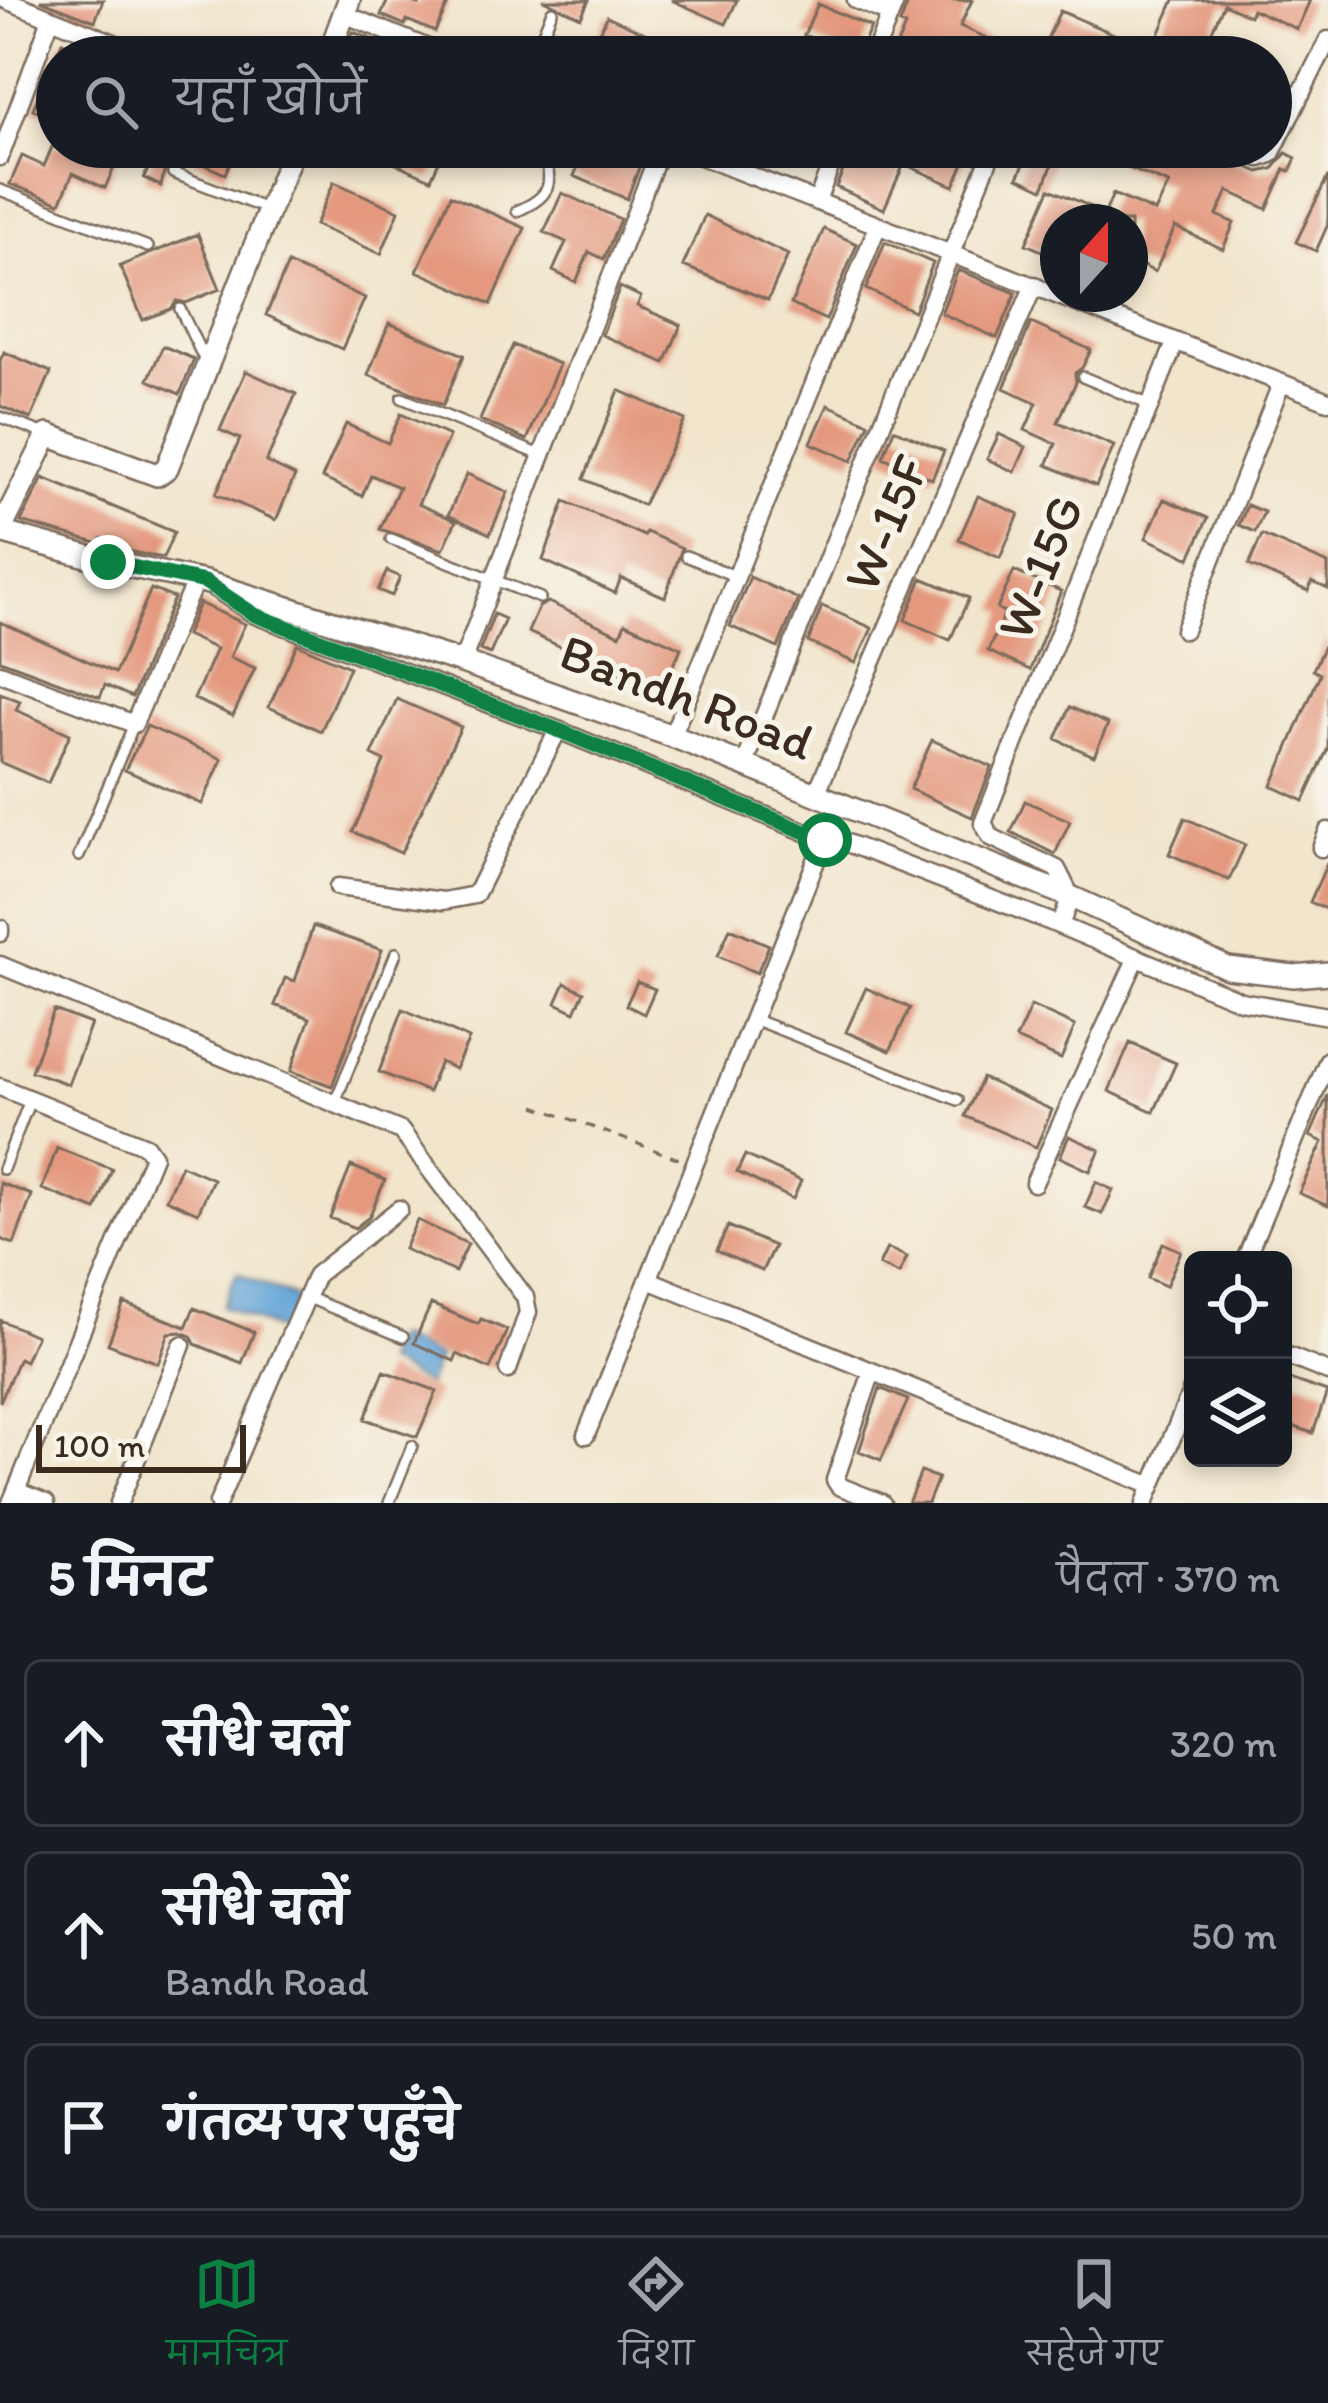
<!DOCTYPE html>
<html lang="hi">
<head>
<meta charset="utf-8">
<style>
  :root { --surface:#171b24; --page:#242831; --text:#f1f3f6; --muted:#9ea1a6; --line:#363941; --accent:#0b8043 }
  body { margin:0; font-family:Itim,"Playpen Sans Deva",sans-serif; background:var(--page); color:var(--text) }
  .controls { position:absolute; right:36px; bottom:36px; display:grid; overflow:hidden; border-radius:18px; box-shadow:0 6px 18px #0003 }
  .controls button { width:108px; height:108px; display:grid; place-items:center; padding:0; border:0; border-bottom:3px solid var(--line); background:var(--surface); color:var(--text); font:60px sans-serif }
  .compass { position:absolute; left:1040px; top:204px; width:108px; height:108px; border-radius:50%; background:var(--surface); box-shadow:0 6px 18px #0003; rotate:21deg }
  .scale { position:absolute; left:36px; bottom:30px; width:210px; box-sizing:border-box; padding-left:12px; border:6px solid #3b2a1e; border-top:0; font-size:33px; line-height:42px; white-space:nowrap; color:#3b2a1e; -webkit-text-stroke:9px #f7f3e8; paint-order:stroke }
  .stop { position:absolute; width:36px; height:36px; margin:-27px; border:9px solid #0b8043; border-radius:50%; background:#fff }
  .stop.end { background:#0b8043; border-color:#fff; box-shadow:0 3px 12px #0008 }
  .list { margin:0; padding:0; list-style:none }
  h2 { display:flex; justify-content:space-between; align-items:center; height:156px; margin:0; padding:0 48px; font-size:51px }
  h2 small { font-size:39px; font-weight:400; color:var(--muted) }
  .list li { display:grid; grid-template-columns:78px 1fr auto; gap:36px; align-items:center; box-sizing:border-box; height:168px; margin:0 24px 24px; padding:0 24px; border:3px solid var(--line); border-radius:18px }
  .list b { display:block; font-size:45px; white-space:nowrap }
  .list p { margin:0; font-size:39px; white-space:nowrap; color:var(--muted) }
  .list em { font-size:39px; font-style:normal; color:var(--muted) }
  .icon { flex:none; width:66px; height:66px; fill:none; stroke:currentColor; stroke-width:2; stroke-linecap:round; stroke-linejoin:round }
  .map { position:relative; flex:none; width:1328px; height:1503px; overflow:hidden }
  .search { position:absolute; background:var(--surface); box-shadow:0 6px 18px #0003; left:36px; right:36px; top:36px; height:132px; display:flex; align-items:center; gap:30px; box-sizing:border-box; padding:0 42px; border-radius:66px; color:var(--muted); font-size:45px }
  .sheet { height:732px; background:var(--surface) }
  nav { display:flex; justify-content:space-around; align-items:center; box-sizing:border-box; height:168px; border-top:3px solid var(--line); background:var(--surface); font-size:33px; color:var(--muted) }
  nav a { display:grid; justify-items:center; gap:6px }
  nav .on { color:var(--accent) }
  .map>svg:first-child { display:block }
  .water { fill:#65a5d8; stroke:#50687b; stroke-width:3 }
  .building { fill:#e4997f }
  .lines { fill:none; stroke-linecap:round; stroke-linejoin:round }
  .service-casing { stroke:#7b6b5b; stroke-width:14 }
  .minor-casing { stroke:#7b6b5b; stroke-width:21 }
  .tertiary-casing { stroke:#7b6b5b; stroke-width:26 }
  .path { stroke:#7b6b5b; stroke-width:3; stroke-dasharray:9 9; stroke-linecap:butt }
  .service { stroke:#fff; stroke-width:9 }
  .minor { stroke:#fff; stroke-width:16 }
  .tertiary { stroke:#fff; stroke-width:21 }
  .route { stroke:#0b8043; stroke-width:15 }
  .labels { text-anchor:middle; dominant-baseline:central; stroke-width:10; stroke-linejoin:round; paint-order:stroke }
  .street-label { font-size:51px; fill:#3b2a1e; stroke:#f7f3e8 }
</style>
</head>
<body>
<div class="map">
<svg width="1328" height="1503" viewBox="0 0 1328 1503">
  <rect width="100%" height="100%" fill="#f7f3e8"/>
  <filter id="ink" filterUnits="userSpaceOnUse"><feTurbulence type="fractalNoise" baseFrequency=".00833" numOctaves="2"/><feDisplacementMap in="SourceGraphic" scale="24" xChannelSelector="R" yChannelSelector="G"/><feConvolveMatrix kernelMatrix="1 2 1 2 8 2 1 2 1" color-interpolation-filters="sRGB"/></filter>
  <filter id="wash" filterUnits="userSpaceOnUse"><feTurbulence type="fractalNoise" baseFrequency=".004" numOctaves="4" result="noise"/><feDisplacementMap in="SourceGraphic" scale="48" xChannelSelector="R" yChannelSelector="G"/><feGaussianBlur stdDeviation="2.7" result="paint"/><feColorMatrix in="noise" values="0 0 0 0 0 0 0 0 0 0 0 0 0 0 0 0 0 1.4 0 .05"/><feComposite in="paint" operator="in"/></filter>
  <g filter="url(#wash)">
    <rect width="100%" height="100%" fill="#f1e5cc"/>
    <path class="water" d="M237,1273L296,1298L284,1333L222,1306Z
      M395,1337L438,1357L427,1385L384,1362Z"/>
    <g id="blocks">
      <path class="building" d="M40,0H103L95,21Z
        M388,0H408L419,5L421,0H450L435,32L407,20L405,25L381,15Z
        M543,0H589L581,17Z
        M671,0H737L726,24Z
        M972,0L960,26L1030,57H892L905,26L900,24L909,0Z
        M1174,0H1310L1297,29L1252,9L1250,16L1224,4L1205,46L1197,55L1158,37Z
        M818,4L871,27L857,57L804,35Z
        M1060,11L1121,37L1118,44L1147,57H1039Z
        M607,16L647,34L637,57H589Z
        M353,32L366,37L411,57H344Z
        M62,42L97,57H57V119L33,109Z
        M52,147H123L105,188L73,173L60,203L10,184L22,156L44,166Z
        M158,147H237L225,174L176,152L165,169L161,186L144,178Z
        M358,147H431L443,152L431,179Z
        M586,147H619L643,157L627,199L574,176Z
        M853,147H971L954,186L904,164L884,209L836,187Z
        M1032,147H1059L1043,189L1018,177Z
        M1124,147H1202L1259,172L1273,169L1286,153L1296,158L1290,171L1285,169L1267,209L1228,191L1217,215L1234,223L1223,249L1175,227L1155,272L1130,259V222H1058V258L1026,244L1050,189L1105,213L1113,194L1155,212L1169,184L1118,164Z
        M1328,176V224L1316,251L1296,242Z
        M334,182L399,211L381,254L315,225Z
        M562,193L620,219L604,259L589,252L576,282L553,271L566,242L544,232Z
        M451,195L525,228L491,304L417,271Z
        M705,215L788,255L768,300L683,266Z
        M824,229L857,244L826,320L791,304Z
        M198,234L220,289L186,303L177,301L171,309L143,320L120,266Z
        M885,242L933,263L914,311L866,289Z
        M288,264L365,298L342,349L266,315Z
        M958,270L1016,293L997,338L941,313Z
        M620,287L641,297L637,306L681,325L665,363L602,335Z
        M389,323L464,355L443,405L368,375Z
        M1031,323L1091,350L1082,368L1075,373L1076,382L1058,422L1114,446L1096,486L1047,465L1056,444L1025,430L1037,403L1004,388Z
        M513,345L559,364L527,440L480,420Z
        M163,346L194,359L180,394L148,380Z
        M4,352L51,372L31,419L0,406V361Z
        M246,371L296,394L266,462L295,476L276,520L216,494L240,439L220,430Z
        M619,390L685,420L643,505L584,479Z
        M828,405L869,423L852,461L811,443Z
        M401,414L449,436L418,504L456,521L443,550L380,529L399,487L371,475L362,496L322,478L346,424L388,443Z
        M894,429L944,451L932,479L883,457Z
        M999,434L1026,447L1015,472L987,459Z
        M467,474L508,492L490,534L448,515Z
        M43,478L174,532L163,558L132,552L102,539L100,544L21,522Z
        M978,496L1019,514L1000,558L959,539Z
        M1164,499L1208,518L1190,558L1146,538Z
        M565,501L644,536L646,532L682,548L665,597L621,578L615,593L543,560Z
        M1247,505L1264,512L1255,532L1239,525Z
        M1262,535L1328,564V589L1312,582L1308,591L1249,565Z
        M387,571L400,577L392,596L378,590Z
        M1014,571L1061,591L1030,670L988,651L1005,612L997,609Z
        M750,577L798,599L778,648L730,626Z
        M922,578L969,598L950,640L905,620Z
        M151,589L174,598L132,697L105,685L100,697L0,660V622L115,673Z
        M548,602L620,635L625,623L681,648L662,692L528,632L539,607Z
        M199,603L245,624L230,657L255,668L233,716L194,699L216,649L186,635Z
        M822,606L872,628L856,663L808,642Z
        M494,614L505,619L490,654L480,650Z
        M1328,637V748L1304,801L1272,786L1320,674L1313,670Z
        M297,644L349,667L321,731L269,707Z
        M0,693L20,701L16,710L70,734L48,783L0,762Z
        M397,699L461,727L401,853L353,832L384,761L372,755Z
        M1070,707L1108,724L1094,756L1056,739Z
        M147,726L222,759L202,804L125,770Z
        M932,740L992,767L972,817L910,789Z
        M1025,801L1070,821L1055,854L1011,832Z
        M1185,818L1245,845L1229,880L1169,854Z
        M1328,861V910L1310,902Z
        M313,926L382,950L332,1086L291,1071L310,1018L275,1005L285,978L295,981Z
        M730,928L769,945L757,973L718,956Z
        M637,982L655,989L644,1014L626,1005Z
        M565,983L584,992L575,1012L556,1003Z
        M866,988L910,1008L890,1051L846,1032Z
        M1031,1006L1075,1026L1061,1059L1016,1039Z
        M403,1009L469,1039L455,1069L440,1062L428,1092L379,1072Z
        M54,1010L91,1024L68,1084L31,1071Z
        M1130,1043L1176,1063L1154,1112L1109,1091Z
        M982,1078L1052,1110L1036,1147L965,1116Z
        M1328,1095V1206L1299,1193L1323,1142L1310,1136Z
        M1069,1136L1100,1150L1090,1171L1060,1157Z
        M57,1148L112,1169L96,1210L42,1189Z
        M745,1155L801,1181L793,1199L737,1172Z
        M181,1165L213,1179L198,1213L166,1199Z
        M351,1166L385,1180L369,1217L355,1228L330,1218Z
        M1096,1182L1113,1190L1102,1214L1085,1207Z
        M0,1183L32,1195L14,1244L0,1239Z
        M417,1220L468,1244L455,1272L404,1249Z
        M728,1226L774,1246L762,1271L717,1251Z
        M1163,1243L1181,1251L1166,1286L1148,1278Z
        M887,1248L907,1257L899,1274L879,1265Z
        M124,1303L186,1327L194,1308L254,1332L242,1363L195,1344L191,1336L181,1332L169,1333L158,1363L108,1344Z
        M431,1304L478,1324L481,1319L507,1330L490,1369L457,1354L454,1361L414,1343Z
        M0,1320L36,1336L25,1361L19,1358L0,1402Z
        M384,1371L437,1391L417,1437L365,1419Z
        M1283,1377L1327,1392L1313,1433L1283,1423Z
        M880,1388L908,1400L881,1460L859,1451Z
        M921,1472L938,1478L928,1503H908Z"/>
    </g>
  </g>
  <g filter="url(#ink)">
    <use href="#blocks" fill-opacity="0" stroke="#7b6b5b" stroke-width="3"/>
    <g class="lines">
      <g class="service-casing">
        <path id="service" d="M1206,55L1212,57
          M533,57L552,11
          M1271,81L1303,94
          M173,173L269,210
          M0,190L148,247
          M517,211C554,195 553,183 542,147
          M180,309L205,361
          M1083,377L1150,405
          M402,398L543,456
          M0,417L48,435
          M391,539L540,598
          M686,556L737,577
          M79,856L134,724
          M753,1019L958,1100
          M335,1102L396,953
          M3,1169L30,1100
          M304,1296L403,1337
          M389,1503L412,1446"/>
      </g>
      <g class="minor-casing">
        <path id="minor" d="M6,0L149,57
          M856,0L890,14
          M344,14L450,57
          M873,57L896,0
          M677,147L1328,401
          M1231,147L1260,158L1271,154L1328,40
          M0,157L51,18
          M817,201L838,147
          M1184,630L1281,384
          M462,662L661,147
          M0,673L134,724L190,593L195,585L205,582L255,615L558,730L825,840
          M672,736L878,225
          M745,763L994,147
          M816,794L1034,285
          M1321,848L1328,831
          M338,887L443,901L475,895L558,730
          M1060,925L1071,897L1057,869L991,837L983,823L1175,343
          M0,928V933
          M0,965L401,1131L525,1297L528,1312L508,1370
          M0,1087L146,1146L153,1156L11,1503
          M1034,1183L1137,957
          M1245,1260L1328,1060
          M649,1280L1152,1486
          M1283,1354L1328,1372
          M872,1372L835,1480L839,1486L882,1503
          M586,1435L822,846L829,836L1051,922L1241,1001L1328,1016
          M16,1491L46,1503
          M119,1503L182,1345
          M218,1503L316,1275L399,1209
          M1145,1503L1193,1387"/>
      </g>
      <g class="tertiary-casing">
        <path id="tertiary" d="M328,57L349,0
          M0,531L48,435L157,475L167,468L294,147
          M0,532L108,562L205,582L462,662L672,736L1071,897L1228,968L1294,976L1328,973"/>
      </g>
      <path class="path" d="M535,1106L682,1160"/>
      <use href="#service" class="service"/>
      <use href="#minor" class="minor"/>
      <use href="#tertiary" class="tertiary"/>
    </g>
  </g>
  <g class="lines" filter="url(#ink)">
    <path class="route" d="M108,562L205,582L255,615L558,730L825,840"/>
  </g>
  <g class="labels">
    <g class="street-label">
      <text transform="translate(886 523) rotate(-67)">W-15F</text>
      <text transform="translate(1040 567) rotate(-68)">W-15G</text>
      <text transform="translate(687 697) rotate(21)">Bandh Road</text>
    </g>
  </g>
</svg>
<div class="controls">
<button><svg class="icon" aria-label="locate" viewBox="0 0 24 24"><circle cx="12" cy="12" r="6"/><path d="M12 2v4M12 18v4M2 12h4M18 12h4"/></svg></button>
<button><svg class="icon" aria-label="layers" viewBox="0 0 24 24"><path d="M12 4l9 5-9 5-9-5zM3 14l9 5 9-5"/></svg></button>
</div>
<svg class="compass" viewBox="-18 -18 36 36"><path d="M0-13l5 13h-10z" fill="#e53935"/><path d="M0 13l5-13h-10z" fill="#9ea1a6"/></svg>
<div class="scale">100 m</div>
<div class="stop" style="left:825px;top:840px"></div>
<div class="stop end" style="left:108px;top:562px"></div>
<div class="search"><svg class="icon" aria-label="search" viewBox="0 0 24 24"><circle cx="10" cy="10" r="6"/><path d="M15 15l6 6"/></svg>यहाँ खोजें</div>
</div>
<section class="sheet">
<h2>5 मिनट<small>पैदल · 370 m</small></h2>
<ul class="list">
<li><svg class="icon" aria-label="ahead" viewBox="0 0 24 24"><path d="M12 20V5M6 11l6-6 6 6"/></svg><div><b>सीधे चलें</b></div><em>320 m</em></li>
<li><svg class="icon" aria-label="ahead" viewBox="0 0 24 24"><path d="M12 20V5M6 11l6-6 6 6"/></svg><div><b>सीधे चलें</b><p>Bandh Road</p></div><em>50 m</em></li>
<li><svg class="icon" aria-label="arrive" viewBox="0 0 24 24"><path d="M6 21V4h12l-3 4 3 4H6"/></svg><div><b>गंतव्य पर पहुँचे</b></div></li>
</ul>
</section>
<nav>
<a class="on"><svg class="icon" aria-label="map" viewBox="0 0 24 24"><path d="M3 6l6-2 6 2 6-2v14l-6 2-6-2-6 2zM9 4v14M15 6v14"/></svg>मानचित्र</a>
<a><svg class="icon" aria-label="directions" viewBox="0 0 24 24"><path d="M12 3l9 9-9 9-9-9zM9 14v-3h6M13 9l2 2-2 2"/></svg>दिशा</a>
<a><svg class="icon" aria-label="saved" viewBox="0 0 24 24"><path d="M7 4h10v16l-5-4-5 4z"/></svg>सहेजे गए</a>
</nav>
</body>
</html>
